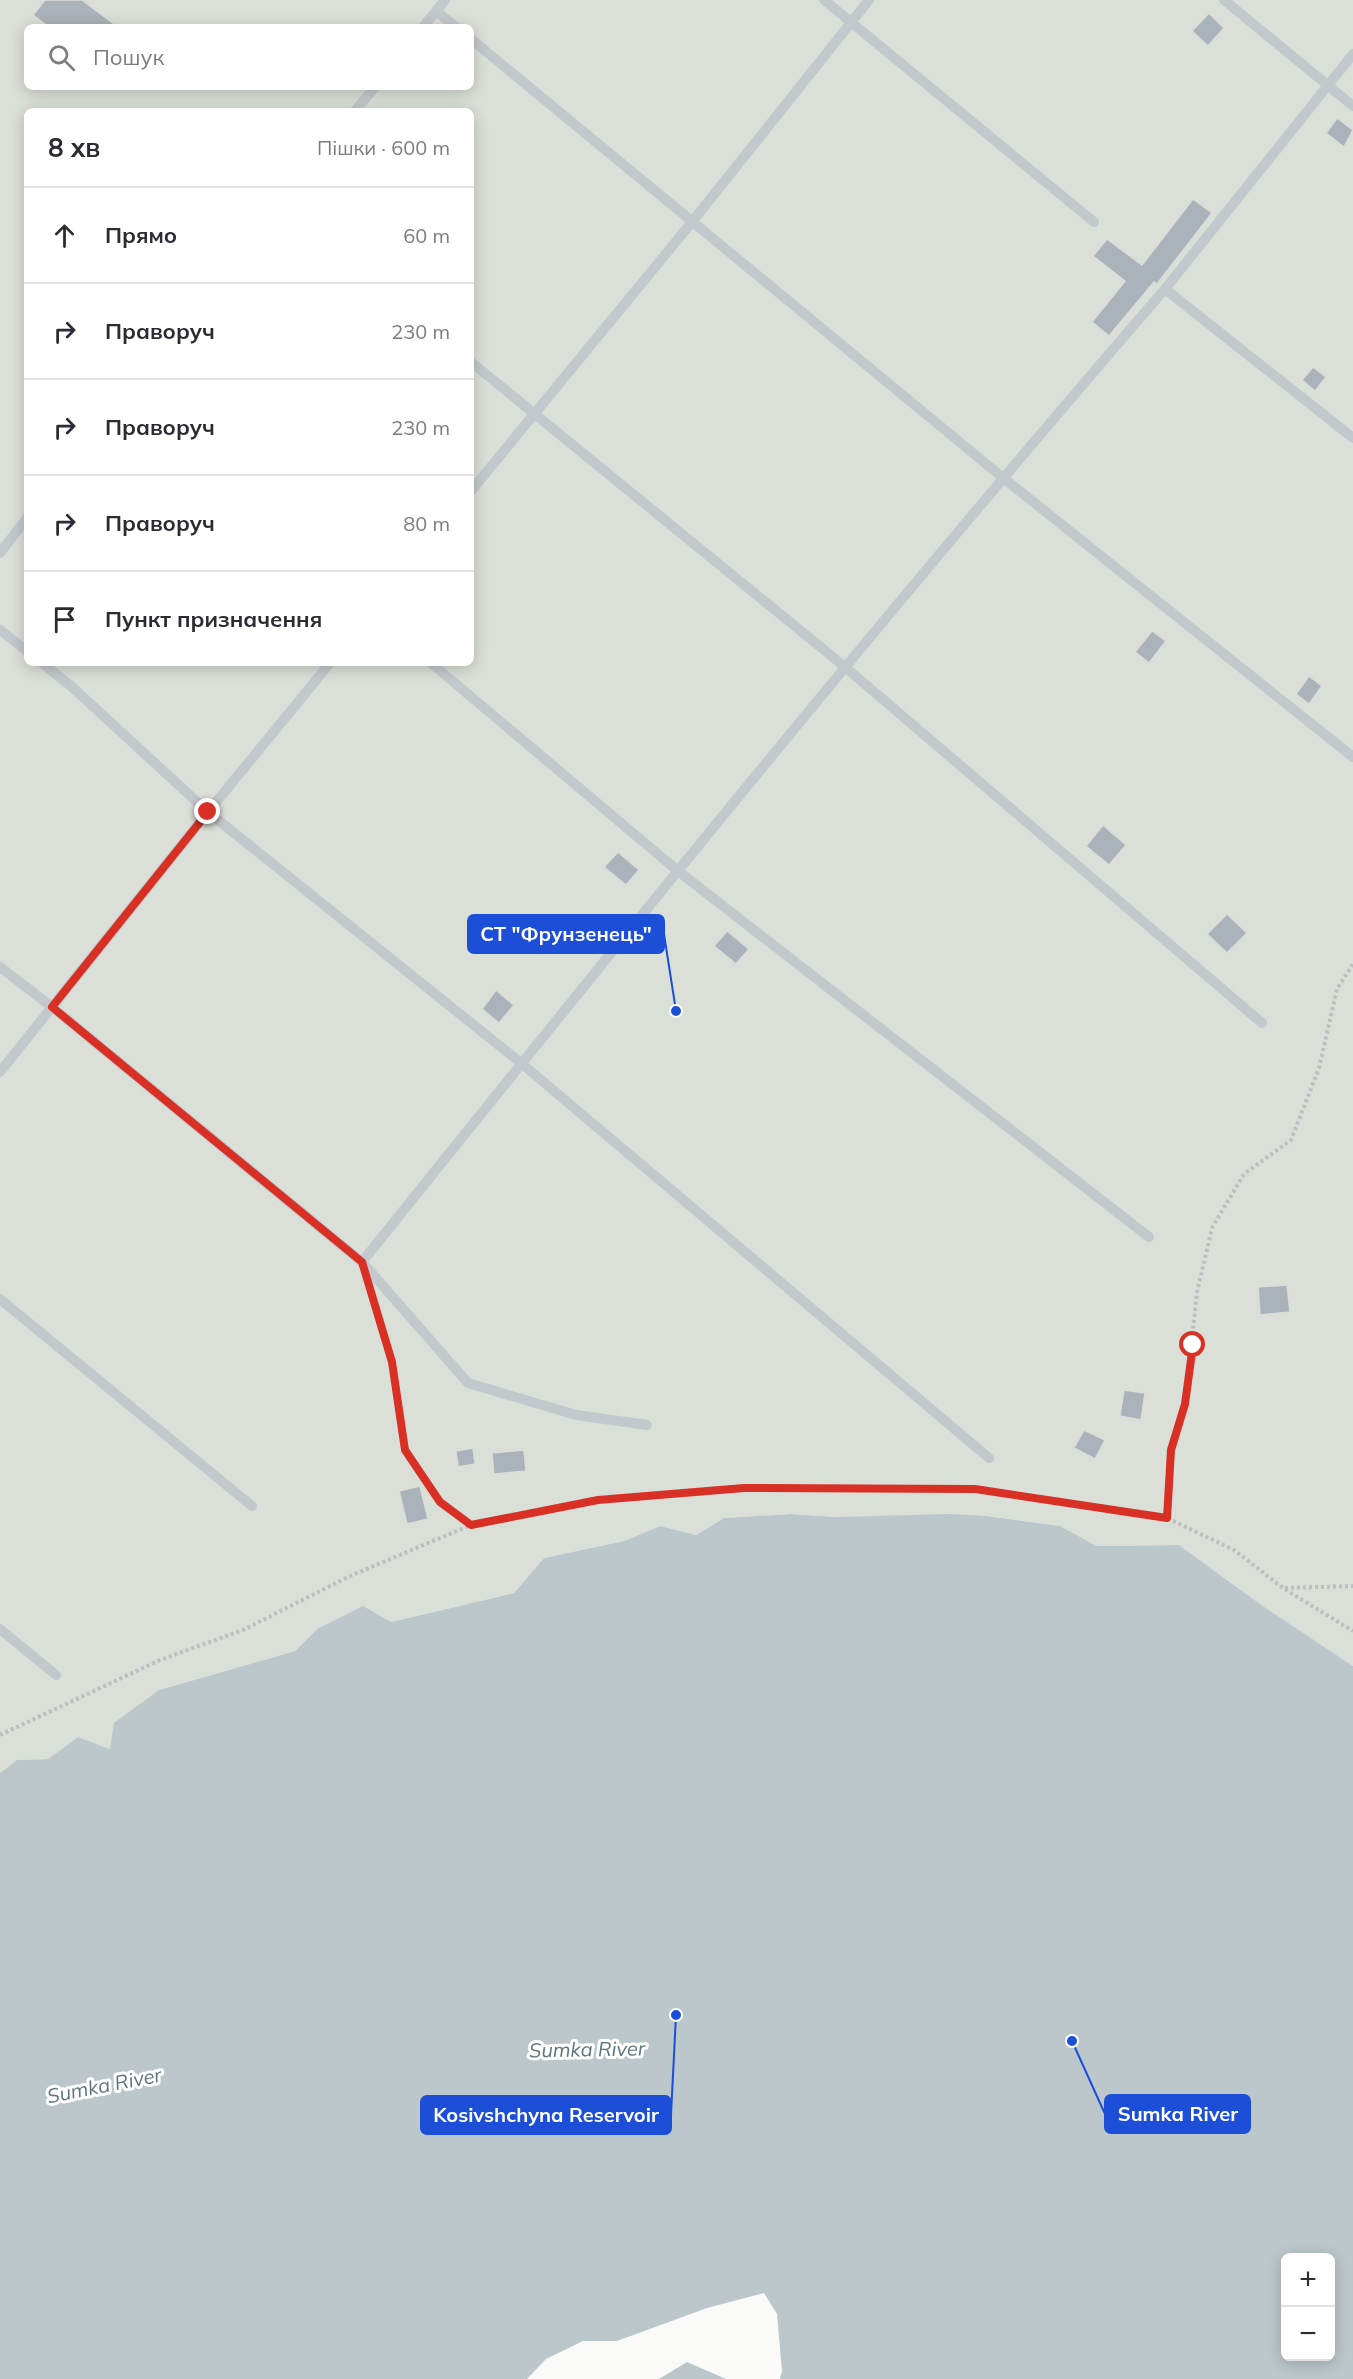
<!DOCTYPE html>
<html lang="uk">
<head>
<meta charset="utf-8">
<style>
  :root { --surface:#fff; --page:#f7f7f7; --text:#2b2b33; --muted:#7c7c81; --line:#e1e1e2 }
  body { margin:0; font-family:Mulish,sans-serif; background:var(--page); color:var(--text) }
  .controls { position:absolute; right:18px; bottom:18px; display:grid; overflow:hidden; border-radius:9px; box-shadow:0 3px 15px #0003 }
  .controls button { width:54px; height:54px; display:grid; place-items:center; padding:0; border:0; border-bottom:2px solid var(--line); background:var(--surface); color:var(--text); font:30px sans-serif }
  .stop { position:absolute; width:18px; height:18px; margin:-14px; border:4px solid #d93025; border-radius:50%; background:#fff }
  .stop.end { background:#d93025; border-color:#fff; box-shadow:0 2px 6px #0008 }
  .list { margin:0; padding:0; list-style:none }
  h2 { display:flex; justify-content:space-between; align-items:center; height:78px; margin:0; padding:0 24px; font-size:26px }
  h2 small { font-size:20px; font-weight:400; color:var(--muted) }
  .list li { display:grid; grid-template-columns:39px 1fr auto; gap:18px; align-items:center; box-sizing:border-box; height:96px; padding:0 24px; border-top:2px solid var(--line) }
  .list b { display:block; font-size:22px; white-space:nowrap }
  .list em { font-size:20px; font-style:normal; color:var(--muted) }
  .icon { flex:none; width:33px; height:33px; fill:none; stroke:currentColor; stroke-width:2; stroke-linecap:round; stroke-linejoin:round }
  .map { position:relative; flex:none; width:1353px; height:2379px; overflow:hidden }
  .search { position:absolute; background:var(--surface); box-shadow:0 3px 15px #0003; left:24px; top:24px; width:450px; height:66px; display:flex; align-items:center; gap:15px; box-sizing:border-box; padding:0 21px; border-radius:9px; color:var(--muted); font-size:22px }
  .panel { position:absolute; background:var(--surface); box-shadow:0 3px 15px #0003; left:24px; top:108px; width:450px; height:558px; border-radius:9px }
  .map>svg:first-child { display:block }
  .green { fill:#dadfd7; fill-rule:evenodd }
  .water { fill:#bbc7cb; fill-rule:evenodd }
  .building { fill:#aab3b9; stroke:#dcdcda; stroke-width:1.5 }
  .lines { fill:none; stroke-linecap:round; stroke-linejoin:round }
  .path { stroke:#bbbfc2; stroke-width:4; stroke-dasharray:3 3; stroke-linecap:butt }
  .lane { stroke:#c3c8cc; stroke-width:10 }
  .route { stroke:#d93025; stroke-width:8 }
  .labels { text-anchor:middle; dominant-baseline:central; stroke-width:6; stroke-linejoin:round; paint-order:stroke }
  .water-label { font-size:20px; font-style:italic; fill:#60757c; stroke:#fff }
  .leader { fill:none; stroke:#1d4ed8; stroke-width:2 }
  .callout-dot { fill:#1d4ed8; stroke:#fff; stroke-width:2 }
  .callout { fill:#1d4ed8; stroke:#1d4ed8; stroke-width:2 }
  .callout-label { font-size:20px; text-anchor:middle; font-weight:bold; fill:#fff }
</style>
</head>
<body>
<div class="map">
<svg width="1353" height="2379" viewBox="0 0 1353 2379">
  <rect width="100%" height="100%" fill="#fafaf8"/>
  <path class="green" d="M0,0H1353V1666L1260,1604L1179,1545L1097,1546L1060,1526L986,1516L836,1517L790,1514L724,1518L696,1535L660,1526L624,1541L544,1558L514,1593L391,1622L317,1629L295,1651L159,1690L110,1749L78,1737L48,1759L17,1760L0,1773ZM27,27H471V87H27ZM27,111H471V663H27Z"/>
  <path class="water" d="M790,1514L836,1517L950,1514L986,1516L1060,1526L1097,1546L1179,1545L1260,1604L1353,1666V2379H780L782,2371L777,2314L764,2293L707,2308L617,2341H583L546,2359L527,2379H0V1773L17,1760L48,1759L78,1737L110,1749L114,1723L159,1690L295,1651L317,1629L363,1606L391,1622L514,1593L544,1558L624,1541L660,1526L696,1535L724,1518ZM1286,2258H1330V2356H1286Z
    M687,2362L726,2379H659Z"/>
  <path class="building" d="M45,0H82L118,27H49L33,15Z
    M1209,13L1224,28L1208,46L1192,31Z
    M1337,118L1353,130L1344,147L1326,133Z
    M1193,199L1212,213L1157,284L1154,282L1109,336L1092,322L1125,281L1093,256L1107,239L1142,265Z
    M1313,367L1326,377L1315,391L1302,380Z
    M1152,631L1166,641L1149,663L1135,652Z
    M1309,676L1322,686L1309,704L1296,694Z
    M1103,825L1126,845L1109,865L1086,846Z
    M618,852L639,870L626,885L604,867Z
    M1227,914L1247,933L1227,953L1207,934Z
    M727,931L749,949L736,964L714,946Z
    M496,990L514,1005L499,1023L482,1009Z
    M1287,1285L1290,1312L1260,1315L1258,1287Z
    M1124,1390L1145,1393L1141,1420L1120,1416Z
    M1084,1430L1105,1440L1095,1459L1074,1448Z
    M473,1448L475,1464L458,1467L456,1451Z
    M524,1450L526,1471L494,1474L492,1453Z
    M420,1486L428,1519L407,1524L399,1491Z"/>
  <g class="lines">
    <path class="path" d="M373,1297L392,1362L405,1450L439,1502L470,1524
      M1167,1518L1171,1450L1185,1404L1197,1292L1212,1228L1244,1174L1291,1140L1319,1068L1337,989L1353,964
      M1285,1588L1353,1586
      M0,1735L160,1660L243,1630L350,1576L471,1525L598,1500L744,1488L975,1489L1167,1518L1234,1550L1283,1588L1353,1631"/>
    <path class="lane" d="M824,0L1094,222
      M1224,0L1353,106
      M436,11L456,27
      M423,27L445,0
      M471,39L1002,477L1353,757
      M355,111L375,87
      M1165,289L1353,54
      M471,362L845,667L1262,1023
      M471,491L692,222L869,0
      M0,553L27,518
      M0,630L27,651
      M330,663L208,812L521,1063L989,1458
      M431,663L678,871L1149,1237
      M0,967L52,1007L362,1262L468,1383L576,1415L647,1425
      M0,1072L208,812L71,686L42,663
      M362,1262C625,934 890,607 1165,289L1353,438
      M0,1299L252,1506
      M0,1629L56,1675"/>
  </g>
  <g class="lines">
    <path class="route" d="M208,812L52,1007L362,1262L392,1362L405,1450L440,1502L471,1525L598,1500L744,1488L975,1489L1167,1518L1171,1450L1185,1404L1193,1345"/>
  </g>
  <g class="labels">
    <g class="water-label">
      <text transform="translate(587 2049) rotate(-1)">Sumka River</text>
      <text transform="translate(104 2085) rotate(-11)">Sumka River</text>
    </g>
  </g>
  <path class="leader" d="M676 1011L664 934M1072 2041L1105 2114M676 2015L671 2115"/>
  <g class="callout-dot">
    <circle cx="676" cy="1011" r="6"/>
    <circle cx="1072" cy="2041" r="6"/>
    <circle cx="676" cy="2015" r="6"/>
  </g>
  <g class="callout">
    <rect x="468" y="915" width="196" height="38" rx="6"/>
    <rect x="1105" y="2095" width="145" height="38" rx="6"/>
    <rect x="421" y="2096" width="250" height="38" rx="6"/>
  </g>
  <g class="callout-label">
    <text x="566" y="941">СТ "Фрунзенець"</text>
    <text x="1178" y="2121">Sumka River</text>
    <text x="546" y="2122">Kosivshchyna Reservoir</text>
  </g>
</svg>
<div class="controls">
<button>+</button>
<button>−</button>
</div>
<div class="stop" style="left:1193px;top:1345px"></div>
<div class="stop end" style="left:208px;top:812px"></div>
<div class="search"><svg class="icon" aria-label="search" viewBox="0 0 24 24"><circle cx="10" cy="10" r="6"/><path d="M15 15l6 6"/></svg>Пошук</div>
<section class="panel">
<h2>8 хв<small>Пішки · 600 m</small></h2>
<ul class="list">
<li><svg class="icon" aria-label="ahead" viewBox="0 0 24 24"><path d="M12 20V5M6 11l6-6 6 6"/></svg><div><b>Прямо</b></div><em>60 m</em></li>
<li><svg class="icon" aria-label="right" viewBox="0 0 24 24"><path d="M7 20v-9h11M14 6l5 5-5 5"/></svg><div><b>Праворуч</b></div><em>230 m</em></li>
<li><svg class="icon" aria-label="right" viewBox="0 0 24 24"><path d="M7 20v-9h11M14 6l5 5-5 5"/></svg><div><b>Праворуч</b></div><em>230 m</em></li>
<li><svg class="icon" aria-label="right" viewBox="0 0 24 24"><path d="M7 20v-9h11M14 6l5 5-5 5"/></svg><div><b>Праворуч</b></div><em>80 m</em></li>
<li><svg class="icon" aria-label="arrive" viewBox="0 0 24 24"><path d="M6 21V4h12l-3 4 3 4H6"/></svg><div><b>Пункт призначення</b></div></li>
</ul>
</section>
</div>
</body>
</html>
